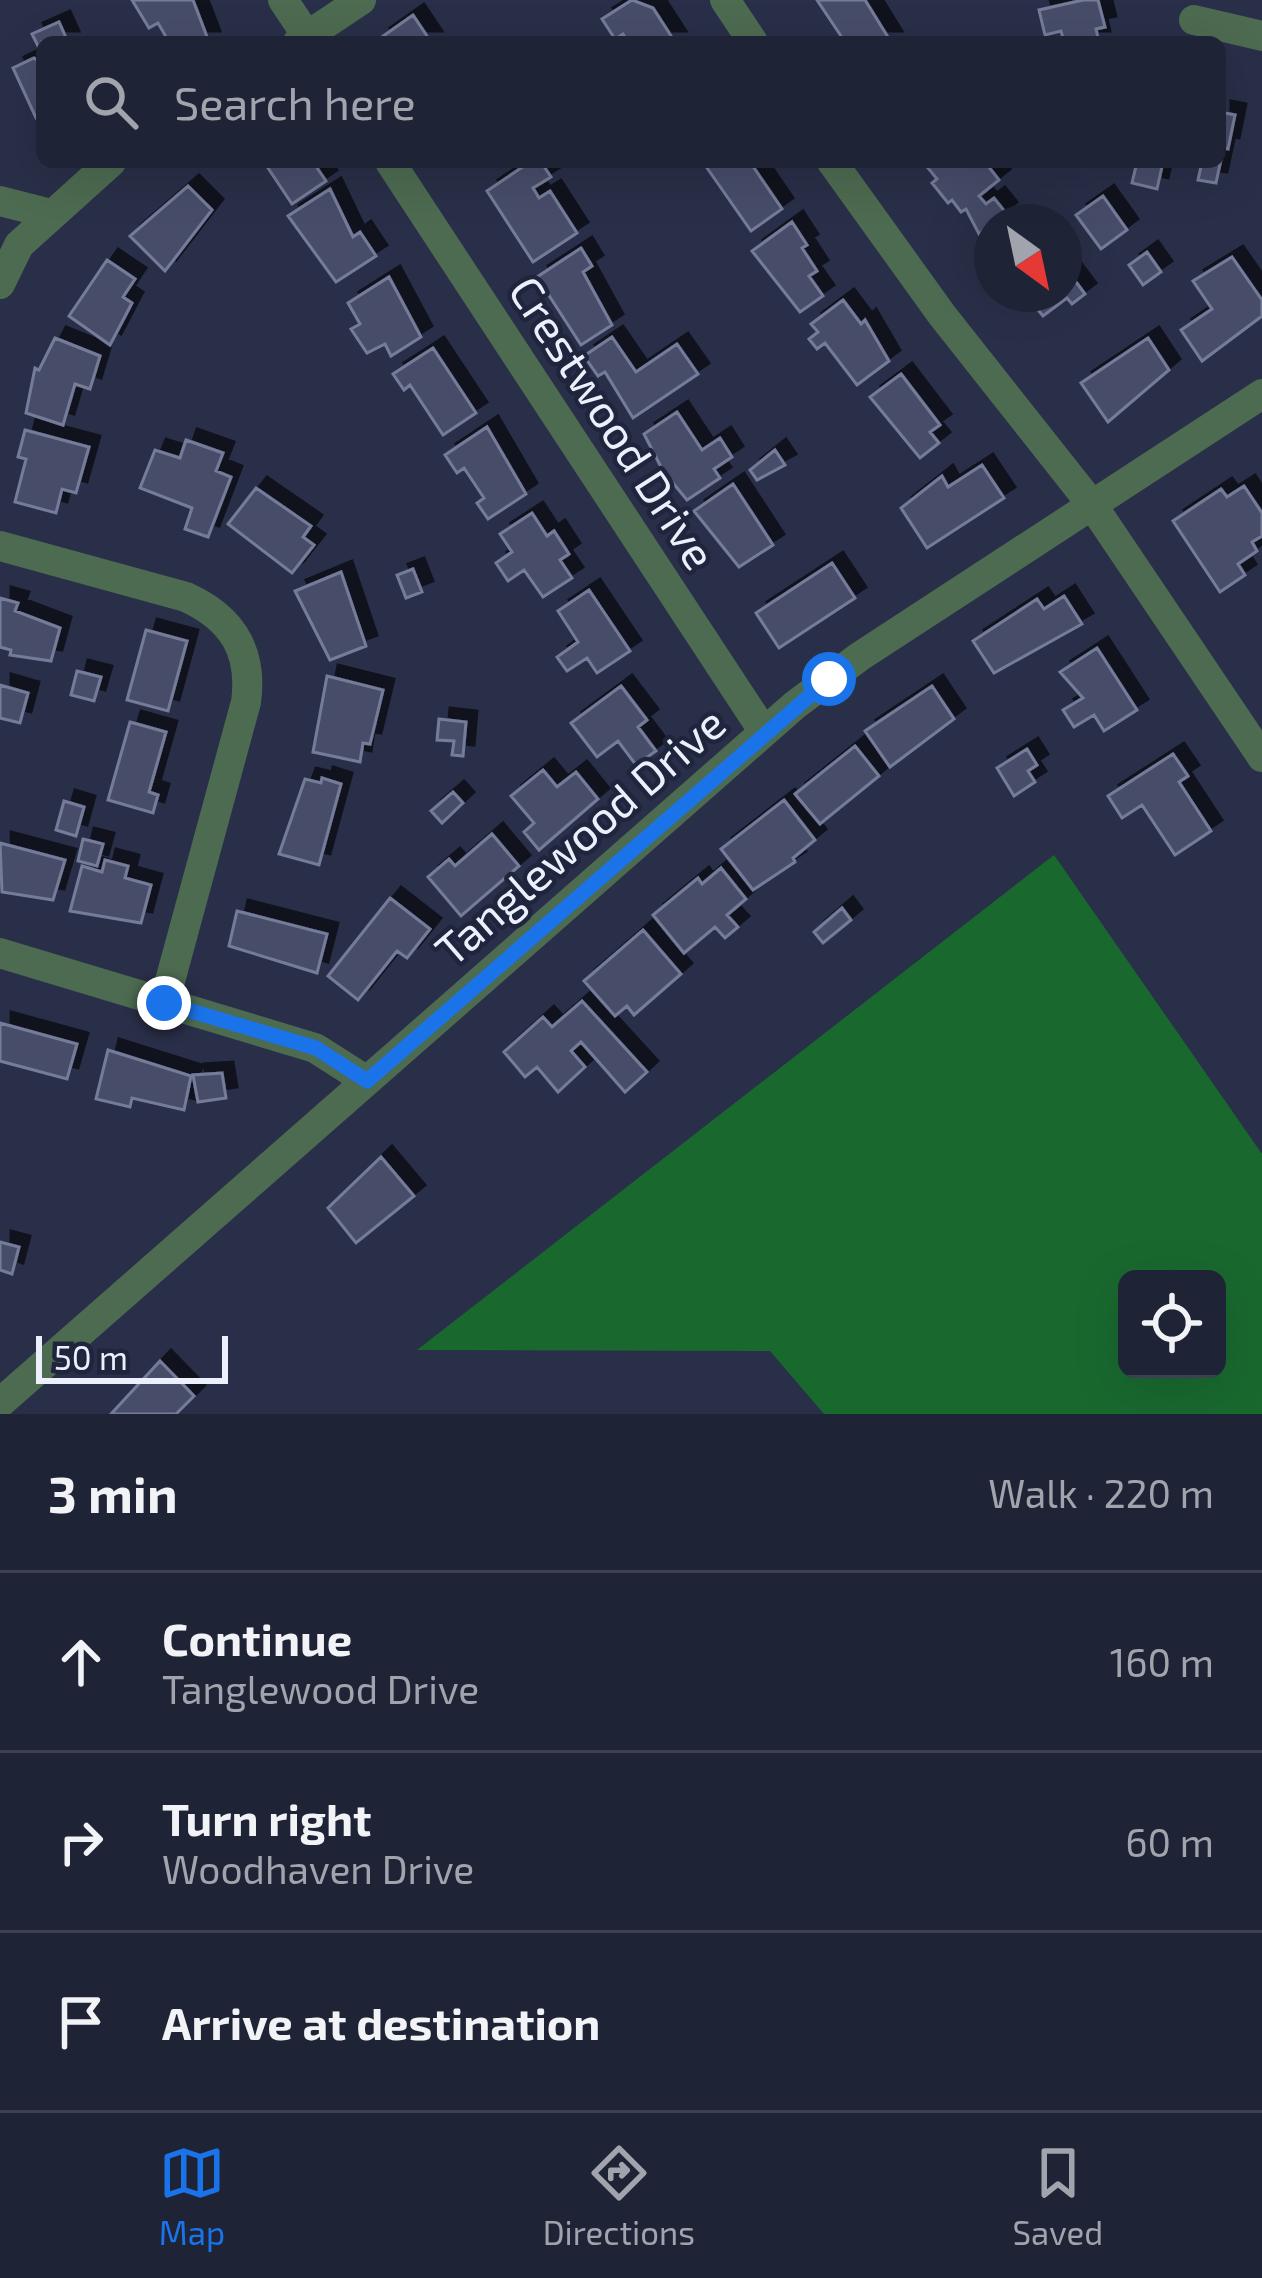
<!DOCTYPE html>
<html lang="en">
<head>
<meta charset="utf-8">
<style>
  :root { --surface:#1f2336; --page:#272b3e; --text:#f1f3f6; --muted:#a1a4ad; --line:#3c4051; --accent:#1a73e8 }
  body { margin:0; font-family:"Exo 2",sans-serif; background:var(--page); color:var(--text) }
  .controls { position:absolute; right:36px; bottom:36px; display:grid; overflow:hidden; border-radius:18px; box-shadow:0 12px 48px #0002 }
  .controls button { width:108px; height:108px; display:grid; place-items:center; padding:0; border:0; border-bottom:3px solid var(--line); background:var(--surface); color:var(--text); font:60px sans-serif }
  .compass { position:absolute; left:974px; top:204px; width:108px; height:108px; border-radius:50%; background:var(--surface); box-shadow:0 12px 48px #0002; rotate:147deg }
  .scale { position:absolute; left:36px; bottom:30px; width:192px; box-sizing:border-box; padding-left:12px; border:6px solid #ecf0fd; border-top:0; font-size:33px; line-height:42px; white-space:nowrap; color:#ecf0fd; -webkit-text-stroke:9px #1f253d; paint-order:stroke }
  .stop { position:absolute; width:36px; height:36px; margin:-27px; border:9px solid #1a73e8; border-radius:50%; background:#fff }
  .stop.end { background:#1a73e8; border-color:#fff; box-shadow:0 3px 12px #0008 }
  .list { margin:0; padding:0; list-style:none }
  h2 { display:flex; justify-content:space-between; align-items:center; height:156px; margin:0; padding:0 48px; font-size:51px }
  h2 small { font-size:39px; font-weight:400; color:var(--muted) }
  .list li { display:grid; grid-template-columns:78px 1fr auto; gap:36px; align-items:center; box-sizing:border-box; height:180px; padding:0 48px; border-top:3px solid var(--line) }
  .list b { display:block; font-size:45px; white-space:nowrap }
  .list p { margin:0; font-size:39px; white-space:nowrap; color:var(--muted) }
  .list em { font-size:39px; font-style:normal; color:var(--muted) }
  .icon { flex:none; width:66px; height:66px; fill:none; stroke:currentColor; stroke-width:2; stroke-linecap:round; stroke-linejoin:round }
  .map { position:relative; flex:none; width:1262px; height:1414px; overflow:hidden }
  .search { position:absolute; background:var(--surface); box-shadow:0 12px 48px #0002; left:36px; right:36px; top:36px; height:132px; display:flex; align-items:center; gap:30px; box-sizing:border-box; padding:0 42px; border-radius:18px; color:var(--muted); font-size:45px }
  .sheet { height:696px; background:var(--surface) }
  nav { display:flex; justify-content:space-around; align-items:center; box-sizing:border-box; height:168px; border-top:3px solid var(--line); background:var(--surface); font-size:33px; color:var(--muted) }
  nav a { display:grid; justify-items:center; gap:6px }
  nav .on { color:var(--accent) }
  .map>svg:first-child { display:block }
  .green { fill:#19692f; fill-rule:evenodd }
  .building { fill:#474e69; stroke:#757c99; stroke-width:3; filter:url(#shadow) }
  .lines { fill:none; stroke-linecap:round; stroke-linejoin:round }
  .minor { stroke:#4d6b51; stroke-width:30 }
  .route { stroke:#1a73e8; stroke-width:15 }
  .labels { text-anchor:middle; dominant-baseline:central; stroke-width:9; stroke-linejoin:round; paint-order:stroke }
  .street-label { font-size:45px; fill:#ecf0fd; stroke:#1f253d }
</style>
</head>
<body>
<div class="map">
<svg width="1262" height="1414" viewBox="0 0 1262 1414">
  <defs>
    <filter id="shadow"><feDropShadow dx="11" dy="-11" stdDeviation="0" flood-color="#0009"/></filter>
  </defs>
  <rect width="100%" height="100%" fill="#292f48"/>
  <path class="green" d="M1054,855L1262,1154V1414H824L770,1351L417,1350ZM1127,1279H1217V1369H1127Z"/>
  <path class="building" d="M132,0H193L209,42H169L158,23L149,28Z
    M632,0L653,8L675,42H628L623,34L615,39L602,19Z
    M817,0H865L891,42H845Z
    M1083,0H1098L1105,27L1096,29L1099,42H1064L1061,31L1045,35L1039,10Z
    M413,15L431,42H382L379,39Z
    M59,22L68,42H42V54L32,34Z
    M34,58L42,64V115L36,118L13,68Z
    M1220,112L1235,115L1228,149L1220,147Z
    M1220,149L1223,150L1216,183L1198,180L1202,162H1220Z
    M264,162H313L326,181L292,204Z
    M530,162H541L551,177L533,188L539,198L550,191L577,233L533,262L487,191Z
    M710,162H750L782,209L751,231L705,165Z
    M935,162H985L999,180L979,196L986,204L994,198L1006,213L979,234L966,209L961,212L952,200L948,203L932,183L937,179L928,168Z
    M1137,162H1163L1157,189L1132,183Z
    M188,186L212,210L165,271L130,236Z
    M330,189L353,237L360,232L376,256L336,282L288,216Z
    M1103,196L1127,230L1101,249L1076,215Z
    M792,222L807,245L802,248L817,271L809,276L823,296L800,312L752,251Z
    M581,248L592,266L583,272L612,325L581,345L537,277Z
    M1147,252L1161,272L1143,285L1129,265Z
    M1232,257L1262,300V316L1202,361L1181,330L1212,309L1193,281Z
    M107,260L135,279L123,297L132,303L110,345L69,316Z
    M1064,266L1085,294L1072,304L1067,298L1043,316L1034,305L1027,310L1015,294H1064Z
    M389,277L421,337L391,356L385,344L367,353L351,329L360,324L348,303Z
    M843,300L861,324L865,320L889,361L857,385L825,343L817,349L809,339L818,332L811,324Z
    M612,337L636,372L677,344L698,374L633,418L605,372L598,376L584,356Z
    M55,338L100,356L90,389L75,384L63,425L26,413L35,368L39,370Z
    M1148,338L1169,370L1108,422L1081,383Z
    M433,348L476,413L443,435L410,385L404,390L393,374Z
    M901,374L940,425L930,432L939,443L920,458L870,397Z
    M677,412L702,450L720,438L732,457L714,469L720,478L687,500L663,471L644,434Z
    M487,427L526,494L488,519L477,503L484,498L464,468L457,473L445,455Z
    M25,430L89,447L76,493L62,489L56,513L15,502L26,459L18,457Z
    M186,440L223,453L216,471L231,477L208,537L185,529L192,508L140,488L155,450L180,458Z
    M775,450L785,465L757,480L750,470Z
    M982,465L1004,498L927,548L901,508L942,476L948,487Z
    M733,484L773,545L739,567L694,511Z
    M1244,486L1262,513V536L1252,542L1257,551L1238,564L1245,575L1220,592L1173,521L1221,489L1227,497Z
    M256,488L311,526L303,537L314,545L292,573L228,524Z
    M532,513L547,536L554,531L569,554L560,560L572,578L543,597L524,570L508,581L496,563L512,552L500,534Z
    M832,563L855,598L779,648L756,613Z
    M413,569L422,592L406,598L397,575Z
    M341,572L366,646L330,660L295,591Z
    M589,590L630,651L597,673L587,658L567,671L557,657L578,642L558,611Z
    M1064,596L1082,624L994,673L973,641L1037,599L1044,609Z
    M0,598L18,603L15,611L60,628L51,661L10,655L11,650L0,647Z
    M146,630L187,641L168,711L127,700Z
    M1097,648L1137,710L1104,731L1094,715L1074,727L1063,710L1083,698L1060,672Z
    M77,671L101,677L94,701L71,695Z
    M327,676L383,690L370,744L363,743L360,762L313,752Z
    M0,685L28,693L20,723L0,718Z
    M621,686L647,720L638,727L656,751L636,765L618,741L597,757L571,723Z
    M932,686L954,719L890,767L865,731Z
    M439,719L466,722L463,756L452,755L454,741L437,740Z
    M130,722L166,732L149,792L158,795L153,813L108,800Z
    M855,746L879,776L820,824L795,794Z
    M1027,749L1037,765L1028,771L1035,782L1014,796L997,768Z
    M1173,754L1188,776L1179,782L1211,831L1175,855L1142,805L1122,818L1108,796Z
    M543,770L557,787L576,772L598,799L539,850L524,832L534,823L511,796Z
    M322,778L341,784L319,865L279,854L305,779L321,783Z
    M453,792L463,803L442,823L431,811Z
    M784,800L815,840L793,858L795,862L753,890L721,849Z
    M64,801L84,807L76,836L56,830Z
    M492,834L519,866L461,916L428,877L449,859L455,866Z
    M83,839L103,844L97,866L78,861Z
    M0,843L65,860L53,900L2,892Z
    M105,860L128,866L125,878L151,885L141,923L70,911L82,866L102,872Z
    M721,868L746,899L727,915L738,927L725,938L715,927L684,953L653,915L698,878L702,884Z
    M390,898L430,929L407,958L397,951L358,1000L328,976Z
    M842,908L851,920L823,943L814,932Z
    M237,911L327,934L317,973L229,946Z
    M643,930L681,974L634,1015L627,1006L615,1016L584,981Z
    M582,1001L647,1072L625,1092L581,1042L571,1051L585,1067L558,1092L537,1067L525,1077L504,1052L543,1017L552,1027Z
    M0,1023L77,1044L67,1079L0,1061Z
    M108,1050L191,1076L184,1110L132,1098L130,1107L96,1099Z
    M222,1073L226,1098L198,1102L193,1075Z
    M381,1157L414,1196L356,1243L328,1208Z
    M0,1242L19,1247L12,1274L0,1270Z
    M160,1361L194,1396L176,1414H111Z"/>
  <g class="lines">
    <path class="minor" d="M283,0L311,42
      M725,0L753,42
      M1194,20L1262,36
      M298,42L361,0
      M390,162L764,732
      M832,162L942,315L1093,506L1262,757
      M0,201L51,214
      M0,284L19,245L111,162
      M0,546L186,597C232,618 253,651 246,702L164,1003
      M0,953L315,1048L367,1081
      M0,1403L795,705L859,657L1262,394"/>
  </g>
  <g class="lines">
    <path class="route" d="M164,1003L316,1048L367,1081L829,679"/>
  </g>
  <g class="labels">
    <g class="street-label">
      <text transform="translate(614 422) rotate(57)">Crestwood Drive</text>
      <text transform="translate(579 835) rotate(-41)">Tanglewood Drive</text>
    </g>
  </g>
</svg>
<div class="controls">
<button><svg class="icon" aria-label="locate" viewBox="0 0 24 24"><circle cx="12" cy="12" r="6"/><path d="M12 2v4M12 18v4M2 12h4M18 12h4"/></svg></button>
</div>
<svg class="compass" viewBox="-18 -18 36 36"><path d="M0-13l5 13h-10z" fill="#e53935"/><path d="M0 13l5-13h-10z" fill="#a1a4ad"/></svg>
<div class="scale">50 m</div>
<div class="stop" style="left:829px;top:679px"></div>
<div class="stop end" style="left:164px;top:1003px"></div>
<div class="search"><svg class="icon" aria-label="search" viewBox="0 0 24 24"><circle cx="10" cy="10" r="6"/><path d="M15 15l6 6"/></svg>Search here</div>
</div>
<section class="sheet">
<h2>3 min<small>Walk · 220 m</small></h2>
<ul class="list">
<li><svg class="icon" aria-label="ahead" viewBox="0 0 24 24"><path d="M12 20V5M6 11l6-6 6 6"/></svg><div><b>Continue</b><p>Tanglewood Drive</p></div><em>160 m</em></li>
<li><svg class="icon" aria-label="right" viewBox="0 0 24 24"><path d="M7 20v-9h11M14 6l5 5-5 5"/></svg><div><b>Turn right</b><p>Woodhaven Drive</p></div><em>60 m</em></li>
<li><svg class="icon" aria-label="arrive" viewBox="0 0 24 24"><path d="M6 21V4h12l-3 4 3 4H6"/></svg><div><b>Arrive at destination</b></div></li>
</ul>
</section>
<nav>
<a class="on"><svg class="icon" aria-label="map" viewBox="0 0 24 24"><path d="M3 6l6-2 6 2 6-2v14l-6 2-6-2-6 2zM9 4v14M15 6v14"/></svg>Map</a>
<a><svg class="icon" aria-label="directions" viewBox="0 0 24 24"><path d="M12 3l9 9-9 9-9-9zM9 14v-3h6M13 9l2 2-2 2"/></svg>Directions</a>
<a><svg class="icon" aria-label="saved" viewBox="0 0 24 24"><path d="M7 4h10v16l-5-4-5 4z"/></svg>Saved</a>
</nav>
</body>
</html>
